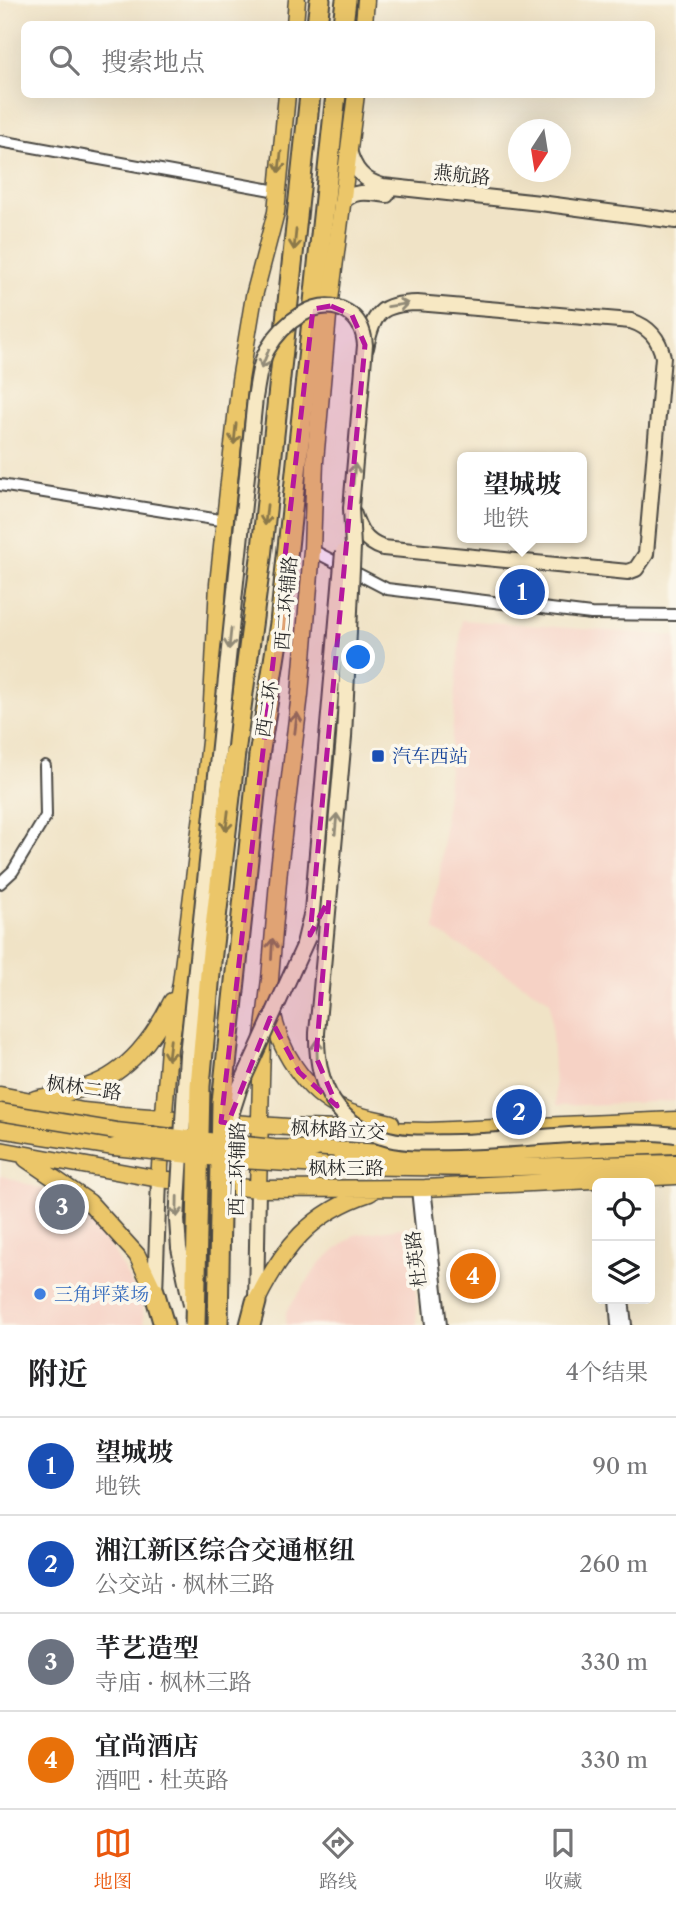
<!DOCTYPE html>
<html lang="zh">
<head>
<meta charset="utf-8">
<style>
  :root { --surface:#fff; --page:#f6f6f6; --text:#202124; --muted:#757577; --line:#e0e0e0; --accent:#ea580c }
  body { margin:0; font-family:"Libre Caslon Text","Noto Serif SC",serif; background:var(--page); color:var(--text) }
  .controls { position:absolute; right:21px; bottom:21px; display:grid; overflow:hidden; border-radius:10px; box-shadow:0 7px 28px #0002 }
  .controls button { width:63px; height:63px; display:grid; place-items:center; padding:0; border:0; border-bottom:2px solid var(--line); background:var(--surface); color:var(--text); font:35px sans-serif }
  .compass { position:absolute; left:508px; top:119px; width:63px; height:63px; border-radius:50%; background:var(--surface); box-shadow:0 7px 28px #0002; rotate:192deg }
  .you { position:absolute; left:359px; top:658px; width:24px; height:24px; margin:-18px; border:5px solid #fff; border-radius:50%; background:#1a73e8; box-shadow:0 0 0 10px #1a73e833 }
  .badge { display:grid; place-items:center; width:46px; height:46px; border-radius:50%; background:var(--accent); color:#fff; font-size:23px; font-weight:700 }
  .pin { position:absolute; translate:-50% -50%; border:4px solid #fff; box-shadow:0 2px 7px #0006 }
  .popup { position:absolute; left:457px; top:452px; width:130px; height:91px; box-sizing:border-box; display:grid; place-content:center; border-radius:10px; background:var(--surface); filter:drop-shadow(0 2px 5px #0005); font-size:23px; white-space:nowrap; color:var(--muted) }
  .popup b { font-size:26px; color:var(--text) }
  .popup::after { content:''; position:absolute; left:50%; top:100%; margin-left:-14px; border:14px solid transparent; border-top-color:var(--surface) }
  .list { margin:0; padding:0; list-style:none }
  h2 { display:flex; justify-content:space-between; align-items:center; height:91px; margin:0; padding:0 28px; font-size:30px }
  h2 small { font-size:23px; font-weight:400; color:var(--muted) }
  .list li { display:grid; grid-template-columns:46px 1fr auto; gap:21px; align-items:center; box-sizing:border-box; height:98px; padding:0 28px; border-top:2px solid var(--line) }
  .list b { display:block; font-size:26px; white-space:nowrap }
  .list p { margin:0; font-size:23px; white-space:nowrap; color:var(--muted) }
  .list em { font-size:23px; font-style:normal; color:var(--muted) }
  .icon { flex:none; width:38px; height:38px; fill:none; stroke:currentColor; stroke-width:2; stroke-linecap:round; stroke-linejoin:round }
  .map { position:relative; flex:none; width:676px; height:1325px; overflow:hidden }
  .search { position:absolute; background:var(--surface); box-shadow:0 7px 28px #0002; left:21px; right:21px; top:21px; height:77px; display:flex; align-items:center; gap:18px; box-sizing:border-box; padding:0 24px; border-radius:10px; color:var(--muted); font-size:26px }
  .sheet { height:483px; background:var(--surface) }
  nav { display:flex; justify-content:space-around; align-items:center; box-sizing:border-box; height:98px; border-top:2px solid var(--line); background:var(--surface); font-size:19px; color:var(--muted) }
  nav a { display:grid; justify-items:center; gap:4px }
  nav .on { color:var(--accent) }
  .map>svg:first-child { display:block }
  .built { fill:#f6d2c5 }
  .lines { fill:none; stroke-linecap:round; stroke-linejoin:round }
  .street-casing { stroke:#494742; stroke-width:14 }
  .secondary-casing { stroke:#494742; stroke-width:18 }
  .primary-casing { stroke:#494742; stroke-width:19 }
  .highway-casing { stroke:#494742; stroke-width:23 }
  .street { stroke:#fff; stroke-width:10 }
  .secondary { stroke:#f7e8c3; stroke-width:14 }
  .primary { stroke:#ebc669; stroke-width:16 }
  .highway { stroke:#ebc669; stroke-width:19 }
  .secondary-bridge-casing { stroke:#494742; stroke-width:18; stroke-linecap:butt }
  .primary-bridge-casing { stroke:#494742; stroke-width:19; stroke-linecap:butt }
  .highway-bridge-casing { stroke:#494742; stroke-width:23; stroke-linecap:butt }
  .secondary-bridge { stroke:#f7e8c3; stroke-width:14 }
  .primary-bridge { stroke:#ebc669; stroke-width:16 }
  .highway-bridge { stroke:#ebc669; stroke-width:19 }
  .oneway { stroke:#8b784a }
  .oneway2 { stroke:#918a77 }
  .marked { fill:#b5179e; fill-opacity:0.2; stroke:#b5179e; stroke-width:5; stroke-dasharray:14 9; stroke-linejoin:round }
  .transit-dot { fill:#1a4fb4; stroke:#fbf7ec; stroke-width:2.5 }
  .shop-dot { fill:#3f7fe0; stroke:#fbf7ec; stroke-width:2.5 }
  .labels { text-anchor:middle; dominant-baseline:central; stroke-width:7; stroke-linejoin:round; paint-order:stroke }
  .street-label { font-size:19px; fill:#2b2b2b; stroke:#fbf7ec }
  .transit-label { font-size:19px; fill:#164399; stroke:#fbf7ec; text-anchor:start }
  .shop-label { font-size:19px; fill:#366cbe; stroke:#fbf7ec; text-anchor:start }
</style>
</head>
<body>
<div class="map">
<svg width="676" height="1325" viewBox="0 0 676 1325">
  <rect width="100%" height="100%" fill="#fbf7ec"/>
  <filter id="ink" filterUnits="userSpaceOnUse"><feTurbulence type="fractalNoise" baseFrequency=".0143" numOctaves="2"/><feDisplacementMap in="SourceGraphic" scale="14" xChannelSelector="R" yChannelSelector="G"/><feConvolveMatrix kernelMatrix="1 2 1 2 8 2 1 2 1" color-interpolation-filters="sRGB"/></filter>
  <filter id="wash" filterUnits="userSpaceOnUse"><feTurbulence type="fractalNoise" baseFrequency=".00686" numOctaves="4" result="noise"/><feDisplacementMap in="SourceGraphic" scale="28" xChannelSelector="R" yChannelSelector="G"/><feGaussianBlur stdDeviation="1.57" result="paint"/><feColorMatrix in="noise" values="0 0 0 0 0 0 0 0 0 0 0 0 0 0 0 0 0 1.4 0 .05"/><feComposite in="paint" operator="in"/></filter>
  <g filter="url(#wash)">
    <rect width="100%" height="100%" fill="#f0e3c6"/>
    <path class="built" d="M462,620L676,636V1101L556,1106L550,1001L435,930Z
      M0,1175L75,1200L113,1250L143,1304L144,1325H0Z
      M414,1226L417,1325H286V1312L320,1263L354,1235Z"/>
  </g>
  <g filter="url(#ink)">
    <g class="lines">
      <g class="street-casing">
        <path id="street" d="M0,141L277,191
          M0,485L226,521
          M312,550L387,589L591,614L676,615
          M0,883L13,871L46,816L45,766
          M425,1188L441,1325
          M417,1189L431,1325
          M615,1299L617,1325
          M623,1299L626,1325"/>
      </g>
      <g class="secondary-casing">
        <path id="secondary" d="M349,150C354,169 363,181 383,186L540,203L676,221
          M341,204C353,188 370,193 387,195
          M353,512C359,530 365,542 383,548L628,572L636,569L646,554L663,357C659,338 649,327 631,321L417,303C380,304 373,313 366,348
          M155,1293L159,1179
          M256,1303L258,1189"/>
      </g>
      <g class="primary-casing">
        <path id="primary" d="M295,24L297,0
          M364,24L366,0
          M272,1006C276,1048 305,1092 344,1110C358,1117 376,1119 391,1123
          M0,1095L83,1111L123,1115L302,1128L428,1131L676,1120
          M35,1099C53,1095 72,1093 89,1086C129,1072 154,1037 172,1001
          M0,1129L114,1147
          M314,1149L418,1155L676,1145
          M0,1150L159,1179L258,1189L425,1188L676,1176
          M26,1159L89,1202L137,1255L154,1291
          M333,1166L482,1168L676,1163
          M159,1179L169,1048L181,983L203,807L210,741L218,584L240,380L254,296L276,212L287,94
          M258,1189L262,1045L270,979L279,869L300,694L312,550L315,461L328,316L356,94
          M256,1302C282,1249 311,1212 370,1193"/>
      </g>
      <g class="highway-casing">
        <path id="highway" d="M317,24L320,0
          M343,24L346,0
          M235,753L261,558L310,94
          M259,756L280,623L336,94
          M154,1291L164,1325
          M250,1325L256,1302"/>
      </g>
      <use href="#street" class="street"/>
      <use href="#secondary" class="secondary"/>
      <use href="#primary" class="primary"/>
      <use href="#highway" class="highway"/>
      <g class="secondary-bridge-casing">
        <path id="secondary-bridge" d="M304,944L312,911L343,552
          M227,1127L240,1087L308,937
          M191,1305L179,1248L177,1220L187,1055L255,398C258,382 259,365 267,350C282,324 317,294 347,312C359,319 364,332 365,345L351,508L353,547L344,737L317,1033C316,1081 332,1121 382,1137C405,1145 432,1142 457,1142C527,1141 607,1127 676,1135"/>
      </g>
      <g class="primary-bridge-casing">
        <path id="primary-bridge" d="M0,1112L116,1131L274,1148L314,1149
          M114,1147L228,1159L333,1166"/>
      </g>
      <g class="highway-bridge-casing">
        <path id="highway-bridge" d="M195,1325L200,1086L211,962L235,753
          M218,1325L222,1103L259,756"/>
      </g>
      <use href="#secondary-bridge" class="secondary-bridge"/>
      <use href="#primary-bridge" class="primary-bridge"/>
      <use href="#highway-bridge" class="highway-bridge"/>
    </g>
    <defs><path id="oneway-shaft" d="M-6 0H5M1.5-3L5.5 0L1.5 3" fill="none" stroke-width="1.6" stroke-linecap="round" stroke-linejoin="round" transform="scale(1.75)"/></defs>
    <g class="oneway">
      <use href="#oneway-shaft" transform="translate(280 162) rotate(96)"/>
      <use href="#oneway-shaft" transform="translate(295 240) rotate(96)"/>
      <use href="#oneway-shaft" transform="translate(235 434) rotate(96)"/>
      <use href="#oneway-shaft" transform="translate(266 515) rotate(96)"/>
      <use href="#oneway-shaft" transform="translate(296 723) rotate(-83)"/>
      <use href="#oneway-shaft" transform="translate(227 821) rotate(97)"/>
      <use href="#oneway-shaft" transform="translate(272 949) rotate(-87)"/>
      <use href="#oneway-shaft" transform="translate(169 1050) rotate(97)"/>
    </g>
    <g class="oneway2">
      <use href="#oneway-shaft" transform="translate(398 305) rotate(-9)"/>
      <use href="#oneway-shaft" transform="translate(265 359) rotate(112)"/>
      <use href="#oneway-shaft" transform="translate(354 474) rotate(-85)"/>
      <use href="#oneway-shaft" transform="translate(230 639) rotate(96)"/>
      <use href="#oneway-shaft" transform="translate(336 824) rotate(-85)"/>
      <use href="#oneway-shaft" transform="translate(317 1050) rotate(-92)"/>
      <use href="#oneway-shaft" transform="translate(177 1207) rotate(91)"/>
    </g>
  </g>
  <path class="marked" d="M331,306L352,315L365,345L310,935L329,899L316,1057L337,1106L299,1072L270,1018L228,1123L221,1122L313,309Z"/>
  <rect class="transit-dot" x="371" y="749" width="14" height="14" rx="3.5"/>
  <circle class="shop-dot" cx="40" cy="1294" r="7"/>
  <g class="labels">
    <g class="street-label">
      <text transform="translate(462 175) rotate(6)">燕航路</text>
      <text transform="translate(286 603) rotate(-85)">西二环辅路</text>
      <text transform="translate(267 709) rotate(-81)">西二环</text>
      <text transform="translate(84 1088) rotate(8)">枫林二路</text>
      <text transform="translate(338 1130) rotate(3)">枫林路立交</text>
      <text x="346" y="1168">枫林三路</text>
      <text transform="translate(237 1169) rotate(-89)">西二环辅路</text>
      <text transform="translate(416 1259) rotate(-97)">杜英路</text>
    </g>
    <g class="transit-label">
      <text x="392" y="756">汽车西站</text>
    </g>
    <g class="shop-label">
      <text x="54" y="1294">三角坪菜场</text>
    </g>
  </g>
</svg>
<div class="controls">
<button><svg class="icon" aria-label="locate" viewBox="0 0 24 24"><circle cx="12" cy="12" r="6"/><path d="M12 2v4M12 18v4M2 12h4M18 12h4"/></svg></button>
<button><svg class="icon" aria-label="layers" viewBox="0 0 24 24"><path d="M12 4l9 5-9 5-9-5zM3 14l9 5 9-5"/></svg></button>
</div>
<svg class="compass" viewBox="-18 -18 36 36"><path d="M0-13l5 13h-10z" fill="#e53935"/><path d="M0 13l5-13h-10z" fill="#757577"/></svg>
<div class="you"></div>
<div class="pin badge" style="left:522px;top:592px;background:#1a4fb4">1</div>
<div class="popup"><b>望城坡</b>地铁</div>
<div class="pin badge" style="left:519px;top:1112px;background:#1a4fb4">2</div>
<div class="pin badge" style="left:62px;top:1207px;background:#6b7280">3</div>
<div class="pin badge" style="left:473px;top:1276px;background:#e8710a">4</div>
<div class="search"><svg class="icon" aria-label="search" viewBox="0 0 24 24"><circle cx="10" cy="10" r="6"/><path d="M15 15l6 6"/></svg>搜索地点</div>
</div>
<section class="sheet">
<h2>附近<small>4个结果</small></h2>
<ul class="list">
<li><span class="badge" style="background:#1a4fb4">1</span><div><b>望城坡</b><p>地铁</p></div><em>90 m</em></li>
<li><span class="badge" style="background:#1a4fb4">2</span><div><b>湘江新区综合交通枢纽</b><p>公交站 · 枫林三路</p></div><em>260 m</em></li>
<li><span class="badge" style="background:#6b7280">3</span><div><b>芊艺造型</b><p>寺庙 · 枫林三路</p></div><em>330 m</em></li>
<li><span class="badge" style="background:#e8710a">4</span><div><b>宜尚酒店</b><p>酒吧 · 杜英路</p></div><em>330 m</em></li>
</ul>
</section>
<nav>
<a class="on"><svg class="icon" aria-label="map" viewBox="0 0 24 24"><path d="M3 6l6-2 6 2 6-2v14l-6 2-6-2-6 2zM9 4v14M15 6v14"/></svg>地图</a>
<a><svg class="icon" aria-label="directions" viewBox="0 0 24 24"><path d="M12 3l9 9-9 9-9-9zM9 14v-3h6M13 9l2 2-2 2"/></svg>路线</a>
<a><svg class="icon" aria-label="saved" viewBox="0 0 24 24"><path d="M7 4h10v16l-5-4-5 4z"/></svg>收藏</a>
</nav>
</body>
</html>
